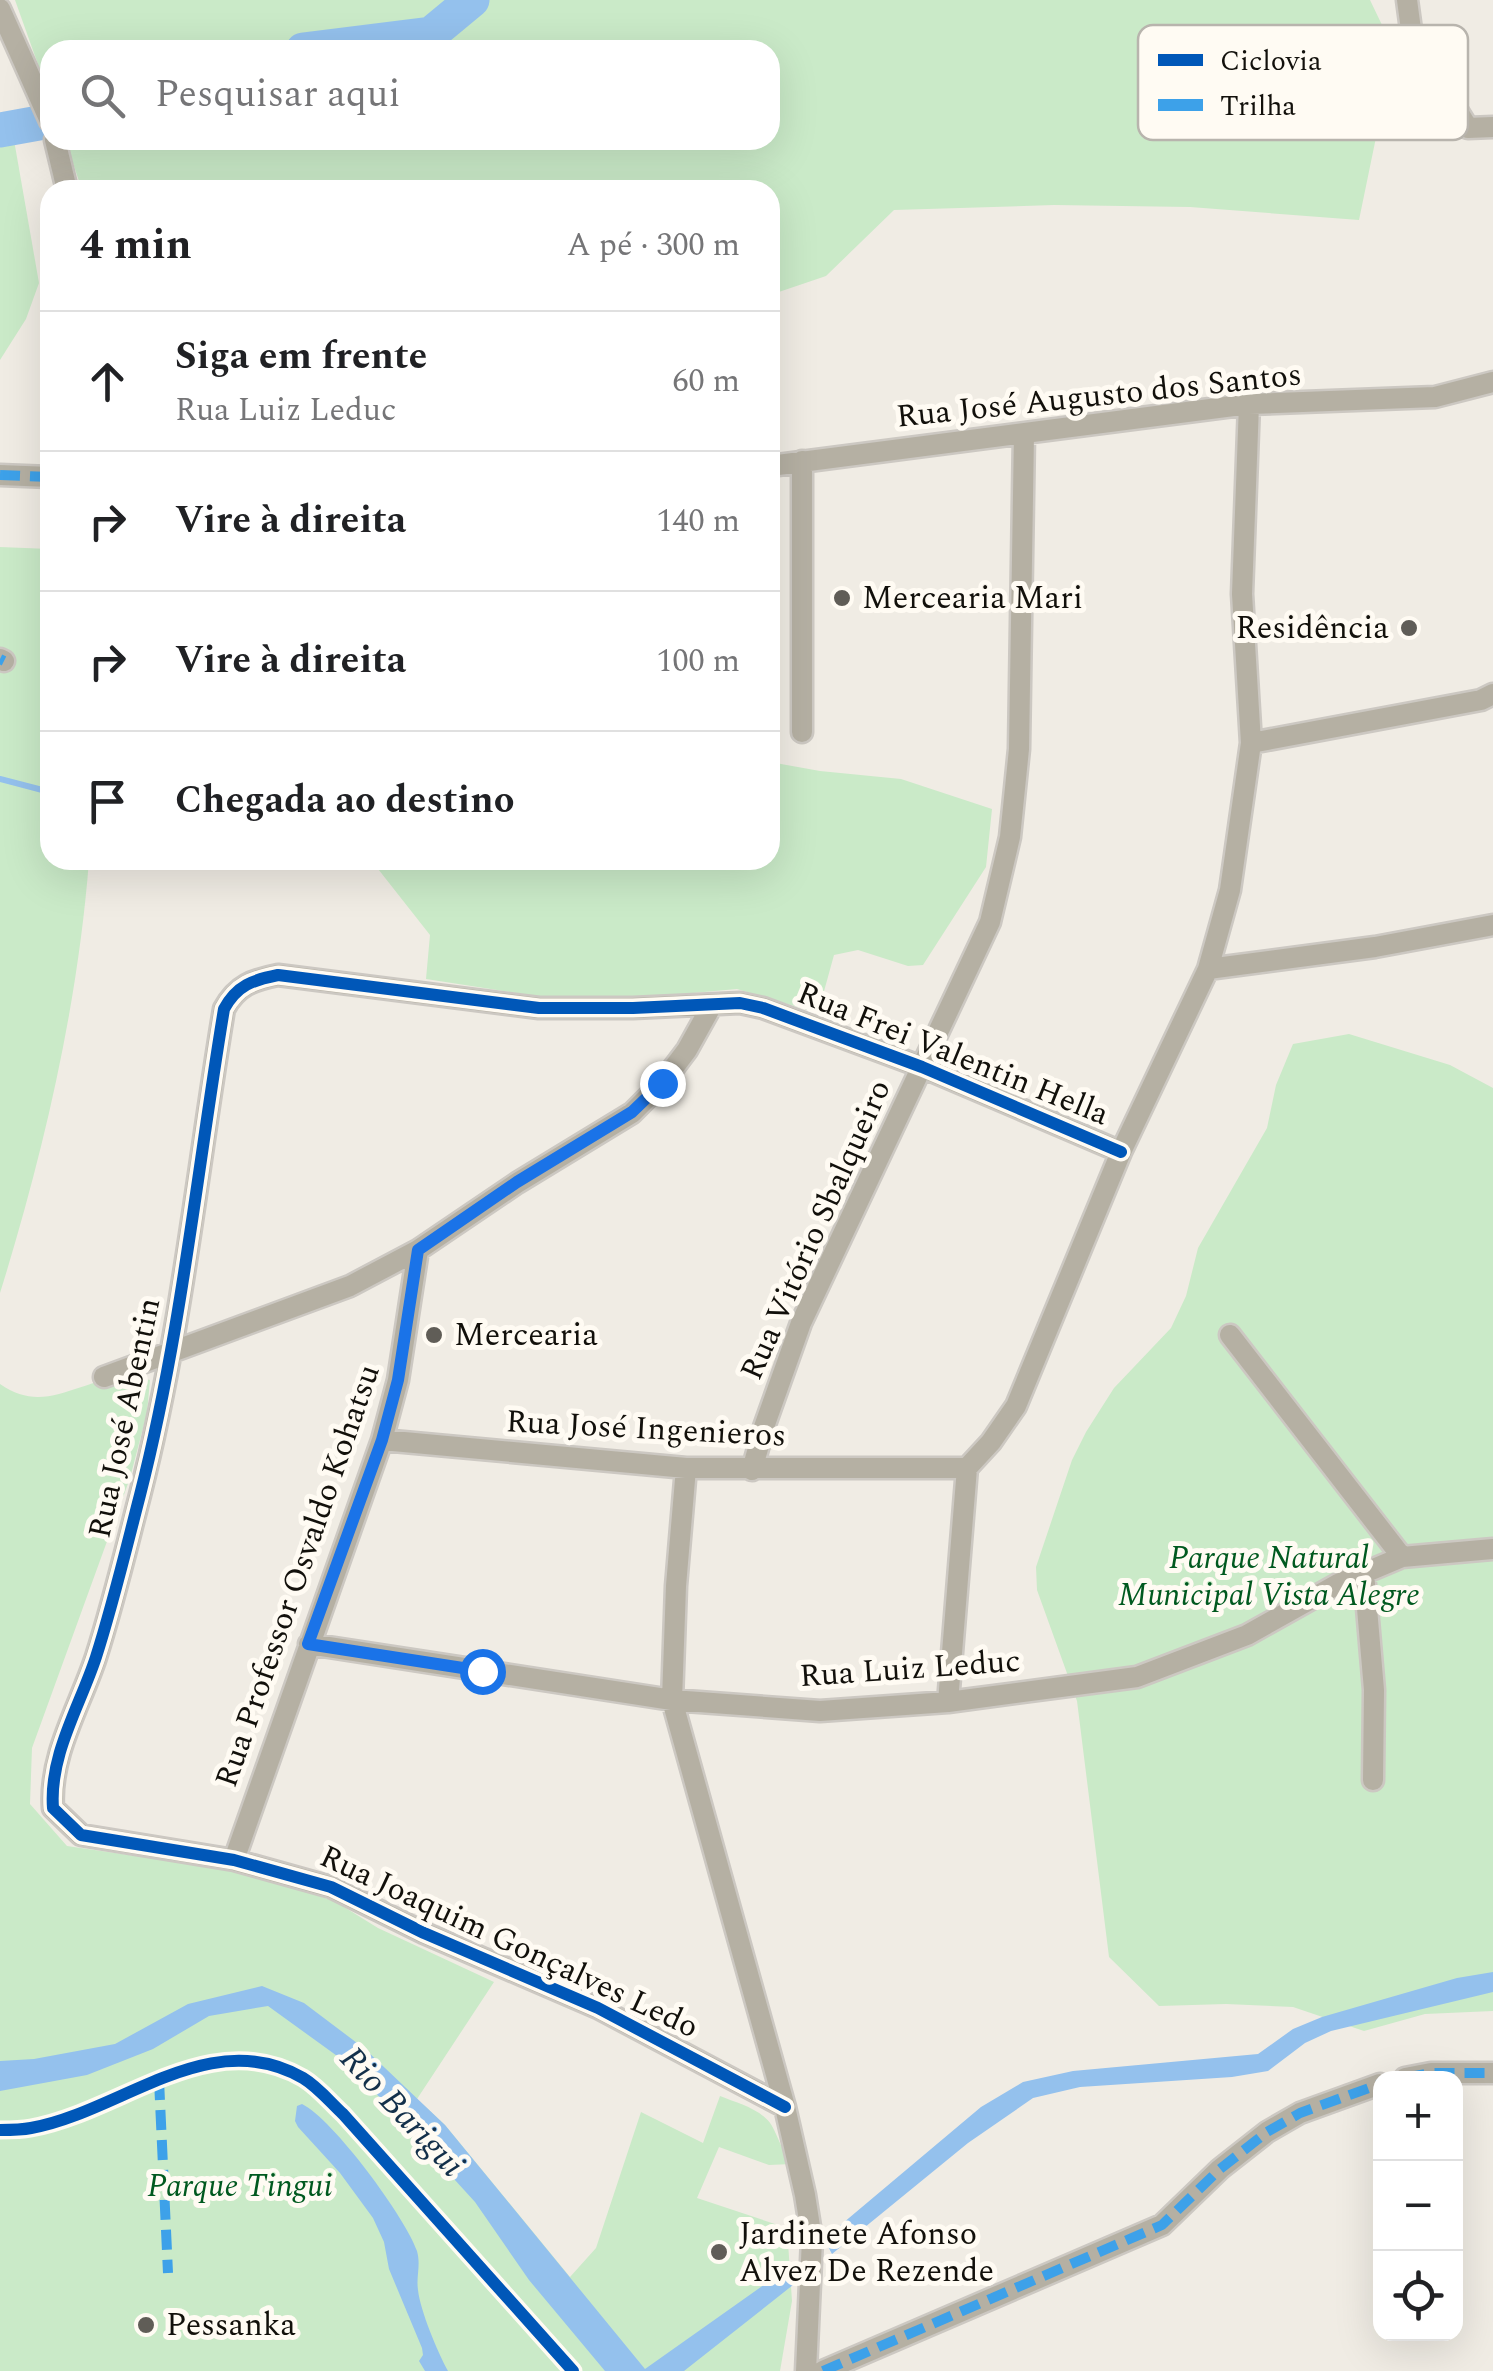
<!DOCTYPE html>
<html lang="pt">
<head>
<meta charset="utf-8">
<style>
  :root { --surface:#fff; --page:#f2f2f2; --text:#202124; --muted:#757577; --line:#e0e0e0 }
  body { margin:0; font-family:Spectral,serif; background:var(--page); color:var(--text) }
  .controls { position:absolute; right:30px; bottom:30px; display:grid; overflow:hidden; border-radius:20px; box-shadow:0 10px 40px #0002 }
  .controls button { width:90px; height:90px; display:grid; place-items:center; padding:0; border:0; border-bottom:2px solid var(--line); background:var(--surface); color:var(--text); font:50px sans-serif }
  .stop { position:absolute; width:30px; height:30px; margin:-22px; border:8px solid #1a73e8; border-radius:50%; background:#fff }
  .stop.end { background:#1a73e8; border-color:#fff; box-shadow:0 2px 10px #0008 }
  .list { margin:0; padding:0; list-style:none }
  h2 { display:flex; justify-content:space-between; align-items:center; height:130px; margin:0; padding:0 40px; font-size:42px }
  h2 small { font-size:32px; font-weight:400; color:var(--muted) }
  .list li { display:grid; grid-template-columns:65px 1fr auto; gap:30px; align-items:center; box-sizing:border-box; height:140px; padding:0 40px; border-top:2px solid var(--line) }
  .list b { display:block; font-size:38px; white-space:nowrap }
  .list p { margin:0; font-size:32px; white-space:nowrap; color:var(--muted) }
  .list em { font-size:32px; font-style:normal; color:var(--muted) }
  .icon { flex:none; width:55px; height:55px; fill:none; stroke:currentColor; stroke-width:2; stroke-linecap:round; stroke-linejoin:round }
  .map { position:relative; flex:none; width:1493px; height:2371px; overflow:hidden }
  .search { position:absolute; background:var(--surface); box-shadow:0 10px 40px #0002; left:40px; top:40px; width:740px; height:110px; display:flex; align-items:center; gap:25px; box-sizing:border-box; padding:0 35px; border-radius:30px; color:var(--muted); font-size:38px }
  .panel { position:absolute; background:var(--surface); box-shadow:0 10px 40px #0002; left:40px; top:180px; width:740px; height:690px; border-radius:30px }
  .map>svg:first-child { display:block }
  .green { fill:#caeac8 }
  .water { fill:#94c1ed }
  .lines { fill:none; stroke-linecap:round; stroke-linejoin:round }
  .stream { stroke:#94c1ed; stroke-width:6 }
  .river { stroke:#94c1ed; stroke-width:35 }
  .street-casing { stroke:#ccc8c2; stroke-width:25 }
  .street { stroke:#b5b0a3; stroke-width:20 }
  .quiet { stroke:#3da1e9; stroke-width:10; stroke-dasharray:20 10; stroke-linecap:butt }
  .cycleway-casing { stroke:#fffbf3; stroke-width:19 }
  .cycleway { stroke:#0057b8; stroke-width:12 }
  .route { stroke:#1a73e8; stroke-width:12 }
  .poi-dot { fill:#605d57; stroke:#fffbf3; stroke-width:4 }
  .labels { text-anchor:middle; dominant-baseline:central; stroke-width:10; stroke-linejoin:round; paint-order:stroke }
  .street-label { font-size:32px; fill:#12100b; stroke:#fffbf3 }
  .poi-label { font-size:32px; fill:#12100b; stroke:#fffbf3; text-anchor:start }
  .park-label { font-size:32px; font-style:italic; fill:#00591f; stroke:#fffbf3 }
  .water-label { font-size:35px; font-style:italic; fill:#14304a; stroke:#fffbf3 }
  .key { fill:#fffbf3; stroke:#b8b4ad; stroke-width:2.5 }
  .key-label { font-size:28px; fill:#12100b }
</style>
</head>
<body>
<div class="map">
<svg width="1493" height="2371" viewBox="0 0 1493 2371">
  <rect width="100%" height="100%" fill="#f0ece4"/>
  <path class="green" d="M15,0H1370L1394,50L1359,220L1190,207L1054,205L894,210L826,276L770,295V190H162L79,181L65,140H770V50H50V98Z
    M0,120L14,140L39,283L26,319L0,360Z
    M0,547L50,549V860H89C78,1005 43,1155 0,1293Z
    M770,762L820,771L901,779L992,809L986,867L923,965L908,966L858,950L834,955L818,1013L737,989L638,998L542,997L426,979L430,935L371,860H770Z
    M1349,1034L1450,1065L1493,1088V2011L1425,2014L1364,2031L1293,2007L1226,2004L1159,2006L1109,1957L1077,1701L1037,1590L1036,1567L1072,1460L1086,1432L1114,1388L1171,1328L1186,1296L1198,1248L1267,1128L1276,1085L1293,1044Z
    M129,1376L150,1380L147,1413L130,1478L32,1748L30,1804L67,1846L259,1874L336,1902L378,1928L494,1982L417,2099L445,2125L570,2277L596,2248L641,2112L703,2143L720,2096C737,2103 762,2109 772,2126C779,2139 782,2151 792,2164L769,2165L719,2147L697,2198L787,2228L792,2301L780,2371H0V1384C45,1416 78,1379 129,1376Z"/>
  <path class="water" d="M1493,1972V1992L1331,2031L1305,2043L1268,2071L1232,2077L1080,2087L1033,2098L968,2143L832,2254L824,2239L981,2107L1023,2082L1073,2071L1258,2054L1293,2029L1322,2017L1457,1978Z
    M262,1986L304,2003L365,2049L445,2125L645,2369L792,2265L793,2285L684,2371H605L529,2280L475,2202L351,2066L268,2006L209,2016L153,2049L87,2075L0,2091V2061L34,2059L115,2044L188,2004Z
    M302,2104C333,2119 406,2218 417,2251C421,2265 416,2276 418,2290C420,2310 438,2353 448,2371H425L419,2361L423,2355L422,2348L389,2269L384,2242L373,2218L340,2173L298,2127L295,2121L297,2106Z"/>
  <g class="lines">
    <path class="stream" d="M0,779L50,792"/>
    <path class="river" d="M303,50L431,34L472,0
      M0,130L50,121"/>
    <g class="street-casing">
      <path id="street" d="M1407,0L1412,37L1468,128L1493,127
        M0,9L50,121
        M55,140L67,190
        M770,466L1249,404L1435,397L1493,382
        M0,475L50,477
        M0,659L4,661
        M802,732V461
        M1251,743L1481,700L1493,694
        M1208,969L1375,947L1493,925
        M1230,1335L1402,1557
        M104,1377L350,1286L418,1250L517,1183L632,1113L662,1083L687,1050L712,1005
        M382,1440L686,1468H967
        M686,1468L676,1586L672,1700L785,2107L805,2195L812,2239L806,2371
        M752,1470L764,1427L801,1323L990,922L1010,837L1019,749L1024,433
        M1364,1573L1374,1690L1373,1780
        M309,1644L672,1700L820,1711L948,1702L1137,1677L1247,1635L1338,1584L1402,1557L1493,1549
        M948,1702L967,1468L991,1442L1016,1406L1121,1152L1208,969L1230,890L1251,743L1242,594L1249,404
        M234,1860L382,1440L398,1380L418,1250
        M1405,2078L1431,2073H1493
        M785,2107L598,2008L424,1933L331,1887L234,1860L81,1835L53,1808C49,1755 80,1706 96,1657C113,1604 126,1549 140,1495C181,1335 197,1171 224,1009C237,985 253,980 278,975L539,1008H633L740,1003L763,1008L922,1067L1121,1152
        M823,2371L1162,2225L1220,2169L1267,2132L1300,2113L1380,2084"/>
    </g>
    <use href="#street" class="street"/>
    <path class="quiet" d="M0,475L50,477
      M0,659L4,661
      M1405,2078L1431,2073H1493
      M159,2080L168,2273
      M823,2371L1162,2225L1220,2169L1267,2132L1300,2113L1380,2084"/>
    <g class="cycleway-casing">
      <path id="cycleway" d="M785,2107L598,2008L424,1933L331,1887L234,1860L81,1835L53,1808C49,1755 80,1706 96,1657C113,1604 126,1549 140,1495C181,1335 197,1171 224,1009C237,985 253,980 278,975L539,1008H633L740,1003L763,1008L922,1067L1121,1152
        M0,2130C10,2130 21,2130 31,2128C121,2112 210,2024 303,2078C318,2087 330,2102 343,2114L573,2371"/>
    </g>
    <use href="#cycleway" class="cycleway"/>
  </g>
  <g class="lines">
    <path class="route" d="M482,1671L308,1644L382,1440L398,1380L418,1250L517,1182L632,1112L662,1083"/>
  </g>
  <g class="poi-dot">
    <circle cx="842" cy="598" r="10"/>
    <circle cx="1409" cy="628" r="10"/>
    <circle cx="434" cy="1335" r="10"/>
    <circle cx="719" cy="2252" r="10"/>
    <circle cx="146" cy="2325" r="10"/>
  </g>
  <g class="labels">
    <g class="street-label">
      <text transform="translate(1099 396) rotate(-6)">Rua José Augusto dos Santos</text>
      <text transform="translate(953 1054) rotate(22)">Rua Frei Valentin Hella</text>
      <text transform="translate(816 1230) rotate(-66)">Rua Vitório Sbalqueiro</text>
      <text transform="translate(125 1418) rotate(-78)">Rua José Abentin</text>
      <text transform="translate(646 1429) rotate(3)">Rua José Ingenieros</text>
      <text transform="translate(298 1576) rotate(-71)">Rua Professor Osvaldo Kohatsu</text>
      <text transform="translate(910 1669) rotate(-4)">Rua Luiz Leduc</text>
      <text transform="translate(509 1942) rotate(25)">Rua Joaquim Gonçalves Ledo</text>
    </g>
    <g class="poi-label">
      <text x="862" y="598">Mercearia Mari</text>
      <text x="1389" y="628" text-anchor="end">Residência</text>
      <text x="454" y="1335">Mercearia</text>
      <text x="739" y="2234">Jardinete Afonso<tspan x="739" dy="37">Alvez De Rezende</tspan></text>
      <text x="166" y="2325">Pessanka</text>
    </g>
    <g class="park-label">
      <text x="1269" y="1558">Parque Natural<tspan x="1269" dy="37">Municipal Vista Alegre</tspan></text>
      <text x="240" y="2186">Parque Tingui</text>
    </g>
    <g class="water-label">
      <text transform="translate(402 2112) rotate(47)">Rio Barigui</text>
    </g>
  </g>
  <rect x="1138" y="25" width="330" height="115" rx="15" class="key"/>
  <rect x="1158" y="54" width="45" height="12" fill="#0057b8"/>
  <rect x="1158" y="99" width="45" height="12" fill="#3da1e9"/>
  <g class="key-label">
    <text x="1220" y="70">Ciclovia</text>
    <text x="1220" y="115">Trilha</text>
  </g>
</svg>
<div class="controls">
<button>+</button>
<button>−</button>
<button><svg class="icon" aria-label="locate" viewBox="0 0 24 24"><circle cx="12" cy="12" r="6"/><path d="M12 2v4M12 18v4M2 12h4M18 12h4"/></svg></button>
</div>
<div class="stop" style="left:482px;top:1671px"></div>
<div class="stop end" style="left:662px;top:1083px"></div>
<div class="search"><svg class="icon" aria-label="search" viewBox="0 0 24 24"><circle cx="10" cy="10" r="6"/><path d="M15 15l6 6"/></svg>Pesquisar aqui</div>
<section class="panel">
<h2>4 min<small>A pé · 300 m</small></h2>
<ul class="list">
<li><svg class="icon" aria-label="ahead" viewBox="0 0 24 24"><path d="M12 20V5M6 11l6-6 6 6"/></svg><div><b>Siga em frente</b><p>Rua Luiz Leduc</p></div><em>60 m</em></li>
<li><svg class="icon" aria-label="right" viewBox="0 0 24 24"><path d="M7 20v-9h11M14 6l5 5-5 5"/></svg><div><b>Vire à direita</b></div><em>140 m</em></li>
<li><svg class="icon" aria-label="right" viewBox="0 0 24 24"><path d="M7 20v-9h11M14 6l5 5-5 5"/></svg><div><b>Vire à direita</b></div><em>100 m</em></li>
<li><svg class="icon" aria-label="arrive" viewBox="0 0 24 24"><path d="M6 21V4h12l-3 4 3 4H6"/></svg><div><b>Chegada ao destino</b></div></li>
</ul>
</section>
</div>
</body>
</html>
